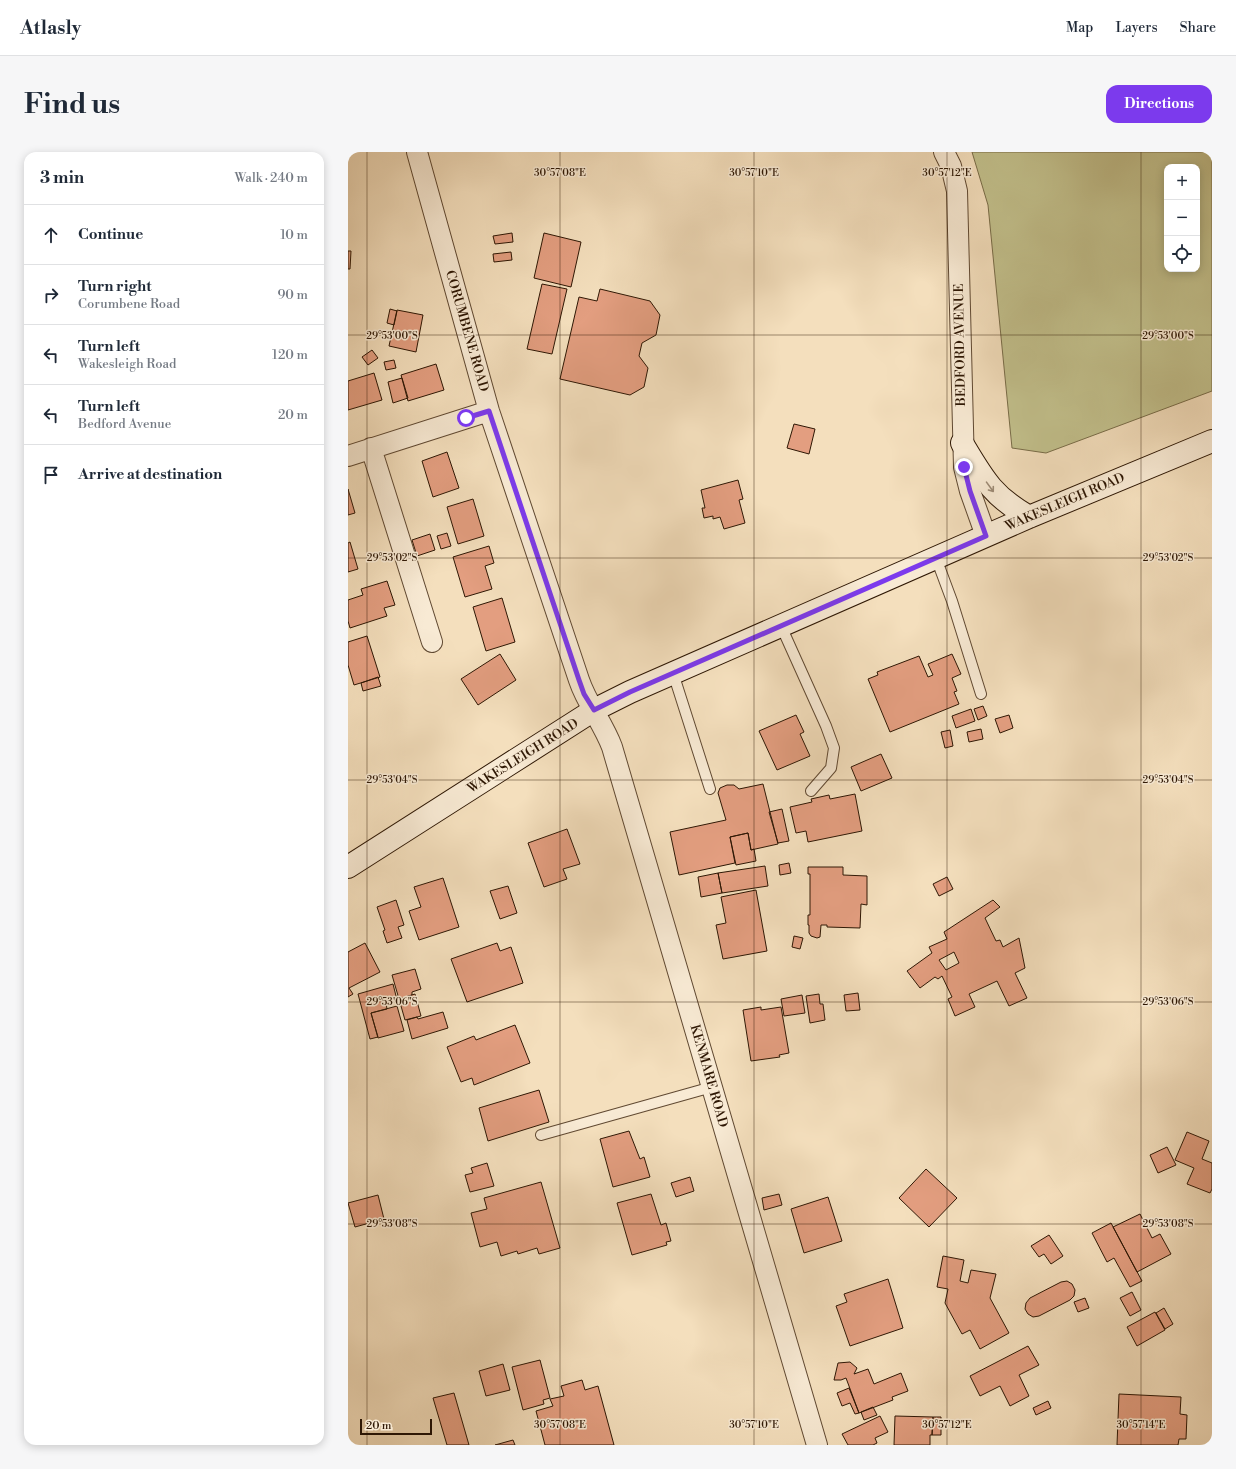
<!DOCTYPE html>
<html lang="en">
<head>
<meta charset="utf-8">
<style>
  :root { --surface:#fff; --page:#f6f6f7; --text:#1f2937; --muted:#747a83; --line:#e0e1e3; --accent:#7c3aed }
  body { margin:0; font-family:"Libre Bodoni",serif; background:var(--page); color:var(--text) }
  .controls { position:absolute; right:12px; top:12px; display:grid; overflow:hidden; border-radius:8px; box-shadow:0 2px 10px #0003 }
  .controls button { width:36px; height:36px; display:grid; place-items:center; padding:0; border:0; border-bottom:1px solid var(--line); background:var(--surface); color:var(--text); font:20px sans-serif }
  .scale { position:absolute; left:12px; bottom:10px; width:72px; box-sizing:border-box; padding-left:4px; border:2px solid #2e1704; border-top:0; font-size:11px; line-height:14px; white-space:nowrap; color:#2e1704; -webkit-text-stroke:3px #f8ead4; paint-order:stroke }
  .stop { position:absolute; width:12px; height:12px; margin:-9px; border:3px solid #7c3aed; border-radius:50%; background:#fff }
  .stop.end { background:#7c3aed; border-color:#fff; box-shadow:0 1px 4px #0008 }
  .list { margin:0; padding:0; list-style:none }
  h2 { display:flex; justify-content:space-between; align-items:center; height:52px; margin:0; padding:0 16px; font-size:17px }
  h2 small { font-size:13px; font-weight:400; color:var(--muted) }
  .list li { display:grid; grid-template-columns:26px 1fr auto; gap:12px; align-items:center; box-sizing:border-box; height:60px; padding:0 16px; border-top:1px solid var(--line) }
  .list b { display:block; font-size:15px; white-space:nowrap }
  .list p { margin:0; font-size:13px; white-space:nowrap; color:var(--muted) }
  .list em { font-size:13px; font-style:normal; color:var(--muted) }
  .icon { flex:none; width:22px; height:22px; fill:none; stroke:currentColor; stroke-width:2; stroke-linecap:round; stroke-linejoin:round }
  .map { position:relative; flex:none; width:864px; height:1293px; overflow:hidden; border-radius:12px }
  header { display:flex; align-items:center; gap:24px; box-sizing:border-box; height:56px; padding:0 20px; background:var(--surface); border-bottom:1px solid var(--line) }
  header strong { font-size:19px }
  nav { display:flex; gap:22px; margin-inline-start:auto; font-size:14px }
  .intro { display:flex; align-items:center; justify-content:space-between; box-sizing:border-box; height:96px; padding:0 24px }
  h1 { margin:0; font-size:28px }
  .button { padding:10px 18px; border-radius:12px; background:var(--accent); color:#fff; font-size:14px; font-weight:700 }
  main { display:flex; gap:24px; padding:0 24px }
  aside { flex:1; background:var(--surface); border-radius:12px; box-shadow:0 2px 10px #0003 }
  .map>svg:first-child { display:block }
  .green { fill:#c2c08c; stroke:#786c48; fill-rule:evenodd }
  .building { fill:#e39e80; stroke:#2e1704; fill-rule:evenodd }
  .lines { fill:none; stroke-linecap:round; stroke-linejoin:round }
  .lane-casing { stroke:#604932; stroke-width:12 }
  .street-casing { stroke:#604932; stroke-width:22 }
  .secondary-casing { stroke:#2e1704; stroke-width:24 }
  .lane { stroke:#f8ead4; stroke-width:10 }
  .street { stroke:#f8ead4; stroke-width:20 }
  .secondary { stroke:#f8ead4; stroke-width:22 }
  .oneway { stroke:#9d8b76 }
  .route { stroke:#7c3aed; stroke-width:5 }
  .ticks { fill:none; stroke:#2e1704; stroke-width:1; stroke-opacity:0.45 }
  .labels { text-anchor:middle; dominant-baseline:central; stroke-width:3; stroke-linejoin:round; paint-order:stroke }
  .street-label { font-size:13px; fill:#2e1704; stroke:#f8ead4 }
  .ticks-label { font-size:10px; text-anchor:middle; fill:#2e1704; stroke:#f8ead4; stroke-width:3; stroke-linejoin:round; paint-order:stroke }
</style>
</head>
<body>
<header>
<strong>Atlasly</strong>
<nav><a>Map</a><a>Layers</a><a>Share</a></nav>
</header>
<div class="intro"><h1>Find us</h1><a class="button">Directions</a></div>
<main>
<aside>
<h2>3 min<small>Walk · 240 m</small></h2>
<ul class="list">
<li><svg class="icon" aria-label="ahead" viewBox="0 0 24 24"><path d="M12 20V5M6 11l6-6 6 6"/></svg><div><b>Continue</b></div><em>10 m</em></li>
<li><svg class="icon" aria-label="right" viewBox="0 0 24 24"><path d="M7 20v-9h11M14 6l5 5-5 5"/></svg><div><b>Turn right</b><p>Corumbene Road</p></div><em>90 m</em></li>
<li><svg class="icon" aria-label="left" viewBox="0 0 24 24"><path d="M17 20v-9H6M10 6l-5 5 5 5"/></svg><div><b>Turn left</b><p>Wakesleigh Road</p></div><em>120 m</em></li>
<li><svg class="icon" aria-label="left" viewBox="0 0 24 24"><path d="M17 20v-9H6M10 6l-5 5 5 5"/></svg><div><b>Turn left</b><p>Bedford Avenue</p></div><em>20 m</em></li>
<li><svg class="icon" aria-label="arrive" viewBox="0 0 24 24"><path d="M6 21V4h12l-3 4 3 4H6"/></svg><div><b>Arrive at destination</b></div></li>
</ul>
</aside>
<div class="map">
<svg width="864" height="1293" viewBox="0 0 864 1293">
  <rect width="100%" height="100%" fill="#f4dfbd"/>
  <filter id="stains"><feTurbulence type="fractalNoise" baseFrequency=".005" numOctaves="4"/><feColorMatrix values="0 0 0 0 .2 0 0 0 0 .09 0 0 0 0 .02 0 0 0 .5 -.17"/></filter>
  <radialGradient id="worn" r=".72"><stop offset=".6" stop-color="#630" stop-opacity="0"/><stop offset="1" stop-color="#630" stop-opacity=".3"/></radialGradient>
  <path class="green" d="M624,0H864V239L698,301L664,296L640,53ZM819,15H849V117H819Z"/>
  <path class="building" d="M164,81L165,90L147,92L145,84Z
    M196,81L233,90L223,135L186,126Z
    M0,99H3L2,117H0Z
    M163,100L164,108L146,110L145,102Z
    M194,132L219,137L204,202L179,197Z
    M252,137L302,149L312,163L308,183L294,191L291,204L300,216L296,235L282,243L212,227L231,145L249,149Z
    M42,157L49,159L46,173L39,171Z
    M49,158L75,163L68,200L41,194Z
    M24,198L30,206L20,213L14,205Z
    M46,208L48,216L38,218L36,210Z
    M88,212L96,238L60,249L53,223Z
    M26,221L34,248L0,258V229Z
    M54,226L60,246L45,251L40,230Z
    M446,272L467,277L461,302L439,296Z
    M99,300L111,336L85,345L74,309Z
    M390,328L395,347L391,348L397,371L376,377L372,365L365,367V364L356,366L354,356H357L353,338Z
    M0,337L7,361L0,363Z
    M125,347L136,384L110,392L99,355Z
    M99,381L103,394L93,397L89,384Z
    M82,382L87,398L69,404L64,388Z
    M2,390L10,417L0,420V391Z
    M141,394L146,411L137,414L144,437L117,445L105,405Z
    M39,429L47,453L36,456L39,464L2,476L0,469V448L15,443L13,437Z
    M154,446L167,490L138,499L125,455Z
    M19,484L32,525L6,533L0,513V490Z
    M152,502L168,528L130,553L113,527Z
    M604,502L613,522L604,526L609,539L606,540L611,552L542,580L520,527L530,523L529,520L571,504L580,525L585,523L580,512Z
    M30,525L33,534L15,539L13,531Z
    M635,554L639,564L630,568L626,557Z
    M623,557L627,569L608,576L604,564Z
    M448,563L456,580L452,582L462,604L429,618L411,579Z
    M661,563L665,576L652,581L647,567Z
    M633,577L635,587L621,590L619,580Z
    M602,578L605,594L597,596L593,580Z
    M533,602L544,626L513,639L503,615Z
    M415,632L430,692L403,698L400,681L382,685L387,711L331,723L322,680L378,668L370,641L372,636L379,633H386L391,637Z
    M507,642L514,679L460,690L458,679L448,681L442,655L464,650L463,647L481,643L482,647Z
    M434,657L441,689L430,691L421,660Z
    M219,677L232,712L215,717L219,727L196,735L180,691Z
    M400,681L403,698L406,697L408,709L388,713L382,685Z
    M441,711L443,721L432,723L431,713Z
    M417,714L420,734L374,741L370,721Z
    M460,715H495V723L519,724V753L513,752L512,776L479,775V773H473L472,785L469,786L463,784L461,781V773H460V763H462V722H460Z
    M370,721L374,741L353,745L350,725Z
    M599,725L605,737L591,744L585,732Z
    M95,726L111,775L71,788L61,759L73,755L66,735Z
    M160,734L169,761L152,767L142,739Z
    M408,738L419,799L375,807L368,773L378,771L373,745Z
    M48,748L56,773L50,775L54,786L39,791L35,779L37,778L29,755Z
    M645,748L652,755L637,766L648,789L652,788L655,795L671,786L677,816L667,821L679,846L661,854L649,829L621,842L627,855L607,864L600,847L604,845L594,824L590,827L587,825L572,836L559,819L584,801L581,795L599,787L596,780ZM606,800L611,811L598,818L591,808Z
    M446,784L455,786L452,797L444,795Z
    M17,791L32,820L1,836L5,842L0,845V800Z
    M149,791L152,799L163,795L175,831L119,850L103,807Z
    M67,817L73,837L64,840V843L51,847L44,823Z
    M45,832L49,848L38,851L39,857L23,861L30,885L22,887L10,842Z
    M510,841L512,858L498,859L496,843Z
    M67,842L73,864L57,868L51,847Z
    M471,842L472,852H475L477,868L462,871L458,844Z
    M454,843L457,861L436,864L433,847Z
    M49,854L56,879L30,886L23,861Z
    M413,855V858L433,855L441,901L431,903L432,905L403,909L395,858Z
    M95,860L100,876L64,887L59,868L69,865L70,867Z
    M167,873L182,911L126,933L124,926L113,930L99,895L126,884L128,888Z
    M191,938L201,970L140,989L131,956Z
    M281,979L292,1007L296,1005L302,1025L265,1035L252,987Z
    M839,980L861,989L854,1007L864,1011V1037L862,1041L839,1032L846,1016L827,1008Z
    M819,995L828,1013L810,1021L802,1003Z
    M139,1011L146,1034L122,1040L117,1023L125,1021L123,1016Z
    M578,1017L609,1046L581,1075L551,1046Z
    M342,1025L346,1039L328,1045L323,1031Z
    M193,1030L212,1096L191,1102L189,1096L170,1102L169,1099L153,1104L149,1090L132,1095L123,1061L139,1057L136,1046Z
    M303,1042L313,1073L318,1071L323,1089L318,1090L319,1093L284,1103L269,1051Z
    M431,1042L434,1053L416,1058L414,1046Z
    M30,1043L36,1067L7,1075L0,1051Z
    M480,1045L494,1089L456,1101L443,1057Z
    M792,1062L804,1086L812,1082L823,1102L789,1120L765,1075Z
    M763,1071L794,1129L782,1135L766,1106L759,1110L744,1081Z
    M701,1083L715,1104L703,1112L696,1102L691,1105L683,1094Z
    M595,1104L616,1108L612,1129L620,1131L623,1118L648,1122L642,1146L661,1181L632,1197L622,1178L614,1182L597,1151L600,1137L589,1135Z
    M540,1127L555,1176L502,1194L488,1154L499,1150L496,1142Z
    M719,1129L724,1132L727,1138L726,1144L722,1148L691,1164L685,1165L680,1162L677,1157L678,1151L682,1146L713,1130Z
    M784,1140L793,1158L782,1164L772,1146Z
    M737,1146L741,1156L730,1160L726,1150Z
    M816,1156L825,1172L817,1177L808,1161Z
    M807,1160L817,1178L789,1194L779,1175Z
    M680,1194L691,1213L671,1223L681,1244L662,1254L652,1234L632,1244L622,1224Z
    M192,1208L202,1246L195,1248L196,1252L175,1258L164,1215Z
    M502,1210L509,1216L506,1222L520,1217L526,1232L553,1221L560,1239L544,1245L545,1248L511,1261L498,1226L493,1228H486L490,1211Z
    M155,1212L162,1238L138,1244L131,1219Z
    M234,1228L237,1238L250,1234L266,1293H197L188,1259L205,1254L202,1247L216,1244L213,1234Z
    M501,1236L511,1261L507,1262L502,1251L494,1254L489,1241Z
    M106,1241L121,1293H99L85,1246Z
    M771,1242L833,1245L832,1262L839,1263L838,1287H831L830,1293H769Z
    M700,1249L703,1256L688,1263L685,1256Z
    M525,1255L529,1263L516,1268L513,1260Z
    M532,1264L540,1280L527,1286L529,1291L525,1293H500L494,1282Z
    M547,1264L585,1265L584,1283H582V1293H546Z
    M585,1265H593V1283H584Z
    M165,1288L167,1293H147Z"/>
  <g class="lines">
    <g class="lane-casing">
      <path id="lane" d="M588,406L604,449L633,542
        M433,474L478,574L486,596L483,616L463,639
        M325,521L362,637
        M193,983L364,935"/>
    </g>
    <g class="street-casing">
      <path id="street" d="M69,0L141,259L231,528C239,552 255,571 264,595L469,1293
        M596,0L603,14L609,39L616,315L622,339L638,384
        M23,296L84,490
        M0,304L141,259"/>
    </g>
    <g class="secondary-casing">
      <path id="secondary" d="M614,291C635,326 644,344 681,365
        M0,715L246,558L282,540L681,365L864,289"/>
    </g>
    <use href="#lane" class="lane"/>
    <use href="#street" class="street"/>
    <use href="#secondary" class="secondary"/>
  </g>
  <defs><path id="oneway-shaft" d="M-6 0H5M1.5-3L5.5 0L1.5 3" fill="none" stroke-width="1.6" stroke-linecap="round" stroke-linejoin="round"/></defs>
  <use class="oneway" href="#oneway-shaft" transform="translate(642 335) rotate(54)"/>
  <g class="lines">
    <path class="route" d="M118,266L141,259L231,528L236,542L246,558L282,540L638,384L622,339L616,315"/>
  </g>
  <path class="ticks" d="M19,0V1293M212,0V1293M406,0V1293M599,0V1293M793,0V1293M0,183H864M0,406H864M0,628H864M0,850H864M0,1072H864"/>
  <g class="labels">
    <g class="street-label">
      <text transform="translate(119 179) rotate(74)">CORUMBENE ROAD</text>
      <text transform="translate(612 193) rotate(-91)">BEDFORD AVENUE</text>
      <text transform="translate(717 350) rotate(-23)">WAKESLEIGH ROAD</text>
      <text transform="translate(175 604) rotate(-32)">WAKESLEIGH ROAD</text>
      <text transform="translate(361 924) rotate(74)">KENMARE ROAD</text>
    </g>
  </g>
  <g class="ticks-label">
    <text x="212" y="24">30°57'08"E</text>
    <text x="406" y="24">30°57'10"E</text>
    <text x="599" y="24">30°57'12"E</text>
    <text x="44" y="187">29°53'00"S</text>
    <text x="820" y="187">29°53'00"S</text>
    <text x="44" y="409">29°53'02"S</text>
    <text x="820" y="409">29°53'02"S</text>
    <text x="44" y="631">29°53'04"S</text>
    <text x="820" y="631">29°53'04"S</text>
    <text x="44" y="853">29°53'06"S</text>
    <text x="820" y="853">29°53'06"S</text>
    <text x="44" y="1075">29°53'08"S</text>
    <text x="820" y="1075">29°53'08"S</text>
    <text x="212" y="1276">30°57'08"E</text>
    <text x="406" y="1276">30°57'10"E</text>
    <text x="599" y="1276">30°57'12"E</text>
    <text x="793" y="1276">30°57'14"E</text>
  </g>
  <rect width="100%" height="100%" filter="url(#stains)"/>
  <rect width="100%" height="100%" fill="url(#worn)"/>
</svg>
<div class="controls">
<button>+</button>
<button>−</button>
<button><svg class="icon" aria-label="locate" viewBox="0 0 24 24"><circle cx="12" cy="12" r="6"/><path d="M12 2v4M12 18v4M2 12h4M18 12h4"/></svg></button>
</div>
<div class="scale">20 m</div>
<div class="stop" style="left:118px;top:266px"></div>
<div class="stop end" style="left:616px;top:315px"></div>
</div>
</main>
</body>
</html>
